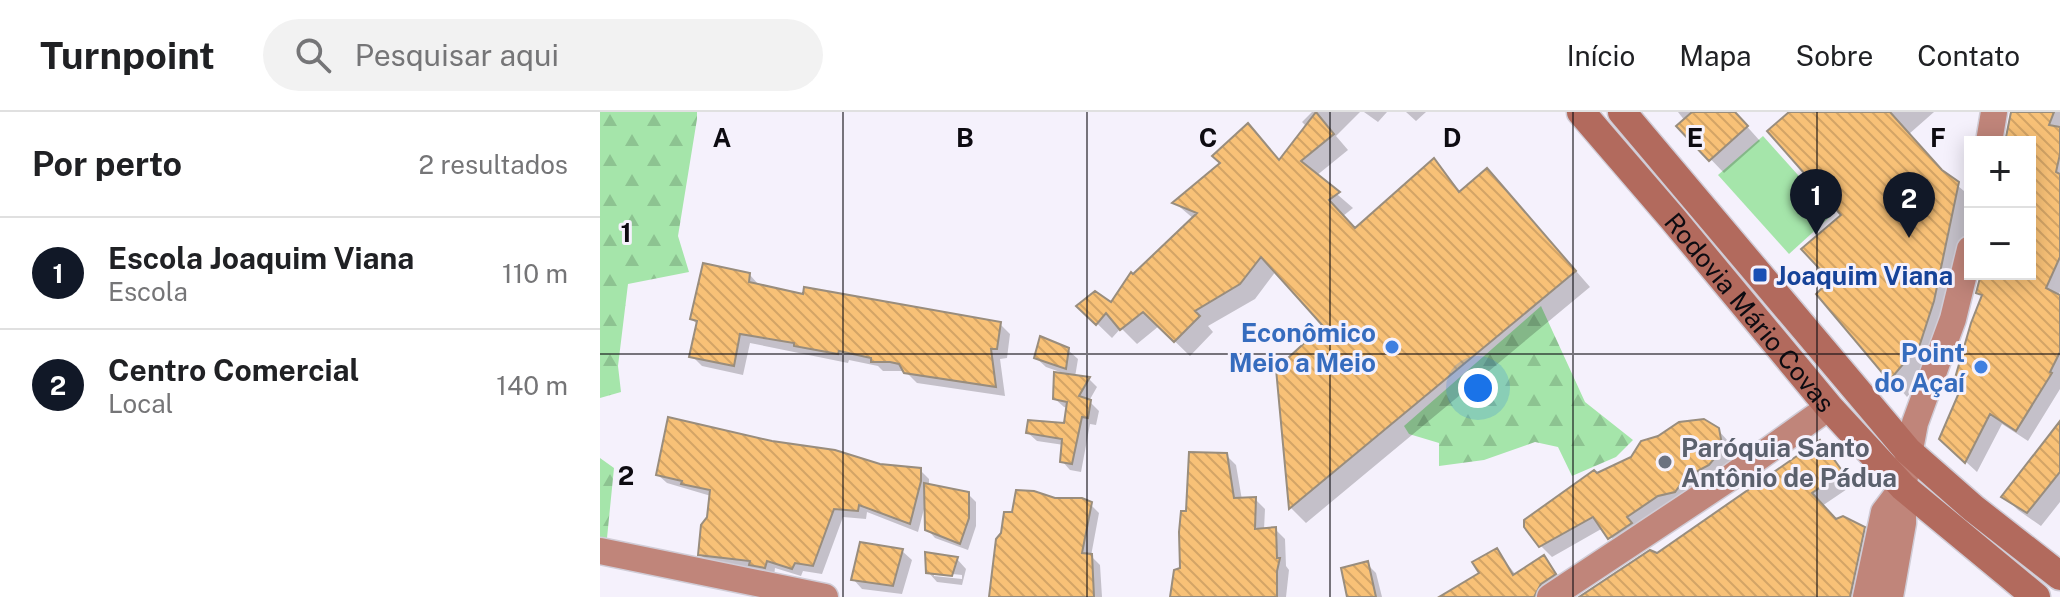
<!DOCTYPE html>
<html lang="pt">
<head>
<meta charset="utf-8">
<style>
  :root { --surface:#fff; --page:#f2f2f2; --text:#202124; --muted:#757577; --line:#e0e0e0; --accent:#111827 }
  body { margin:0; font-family:"Public Sans",sans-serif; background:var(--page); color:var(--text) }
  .controls { position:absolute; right:24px; top:24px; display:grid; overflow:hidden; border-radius:0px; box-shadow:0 4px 20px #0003 }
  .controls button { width:72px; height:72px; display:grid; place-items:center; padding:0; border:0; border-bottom:2px solid var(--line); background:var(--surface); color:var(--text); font:40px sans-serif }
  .you { position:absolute; left:878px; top:276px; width:28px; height:28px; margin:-20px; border:6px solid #fff; border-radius:50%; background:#1a73e8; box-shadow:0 0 0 12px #1a73e833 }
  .badge { display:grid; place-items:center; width:52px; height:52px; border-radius:50%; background:var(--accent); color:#fff; font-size:26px; font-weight:700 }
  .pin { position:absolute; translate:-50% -66px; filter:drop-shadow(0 2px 4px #0008) }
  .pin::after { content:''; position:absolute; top:42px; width:28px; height:24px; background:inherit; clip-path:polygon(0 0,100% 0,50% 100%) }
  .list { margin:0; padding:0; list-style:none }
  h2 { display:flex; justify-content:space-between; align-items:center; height:104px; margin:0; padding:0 32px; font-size:34px }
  h2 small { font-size:26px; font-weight:400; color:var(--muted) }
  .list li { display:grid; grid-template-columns:52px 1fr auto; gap:24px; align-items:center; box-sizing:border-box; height:112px; padding:0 32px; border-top:2px solid var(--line) }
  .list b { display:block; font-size:30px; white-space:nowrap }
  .list p { margin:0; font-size:26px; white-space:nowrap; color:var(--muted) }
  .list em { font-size:26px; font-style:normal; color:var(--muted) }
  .icon { flex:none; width:44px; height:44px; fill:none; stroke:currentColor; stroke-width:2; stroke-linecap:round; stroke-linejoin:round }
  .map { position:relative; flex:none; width:1460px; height:485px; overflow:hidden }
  header { display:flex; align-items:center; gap:48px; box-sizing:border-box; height:112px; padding:0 40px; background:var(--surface); border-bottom:2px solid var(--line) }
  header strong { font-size:38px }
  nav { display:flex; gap:44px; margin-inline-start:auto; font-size:28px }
  .search { width:560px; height:72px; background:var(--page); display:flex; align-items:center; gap:20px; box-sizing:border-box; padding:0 28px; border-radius:44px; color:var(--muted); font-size:30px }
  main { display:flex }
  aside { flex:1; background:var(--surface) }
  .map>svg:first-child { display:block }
  .forest { fill:url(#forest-firs) }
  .green { fill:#a5e5aa }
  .shadow { fill:#0003; fill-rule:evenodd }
  .building { fill:url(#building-back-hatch); stroke:#998d7d; stroke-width:2 }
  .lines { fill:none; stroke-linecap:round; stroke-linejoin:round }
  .secondary-casing { stroke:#d0ccd6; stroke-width:29 }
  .primary-casing { stroke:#d0ccd6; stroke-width:31 }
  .secondary { stroke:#c0857a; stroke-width:26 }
  .primary { stroke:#b26a5d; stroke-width:28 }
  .grid { fill:none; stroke:#0d0b11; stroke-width:2; stroke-opacity:0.55 }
  .transit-dot { fill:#1a4fb4; stroke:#f5f1fc; stroke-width:3 }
  .shop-dot { fill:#3f7fe0; stroke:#f5f1fc; stroke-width:3 }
  .worship-dot { fill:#6b7280; stroke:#f5f1fc; stroke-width:3 }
  .labels { text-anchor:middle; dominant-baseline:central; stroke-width:6; stroke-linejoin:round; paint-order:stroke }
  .transit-label { font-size:26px; font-weight:bold; fill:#164399; stroke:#f5f1fc; text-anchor:start }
  .street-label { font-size:26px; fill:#0d0b11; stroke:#f5f1fc }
  .shop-label { font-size:26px; font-weight:bold; fill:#366cbe; stroke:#f5f1fc; text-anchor:end }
  .worship-label { font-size:26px; font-weight:bold; fill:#5b616d; stroke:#f5f1fc; text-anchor:start }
  .grid-label { font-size:26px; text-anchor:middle; font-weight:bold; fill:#0d0b11; stroke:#f5f1fc; stroke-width:6; stroke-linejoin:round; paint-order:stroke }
</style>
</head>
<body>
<header>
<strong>Turnpoint</strong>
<div class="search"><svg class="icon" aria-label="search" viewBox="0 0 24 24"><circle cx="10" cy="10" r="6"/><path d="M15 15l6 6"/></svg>Pesquisar aqui</div>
<nav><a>Início</a><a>Mapa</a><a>Sobre</a><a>Contato</a></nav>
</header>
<main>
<aside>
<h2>Por perto<small>2 resultados</small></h2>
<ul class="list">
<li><span class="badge">1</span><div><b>Escola Joaquim Viana</b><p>Escola</p></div><em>110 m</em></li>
<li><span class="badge">2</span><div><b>Centro Comercial</b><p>Local</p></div><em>140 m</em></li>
</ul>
</aside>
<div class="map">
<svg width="1460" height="485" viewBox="0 0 1460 485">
  <defs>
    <pattern id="forest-firs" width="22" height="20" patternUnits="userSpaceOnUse" patternTransform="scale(2)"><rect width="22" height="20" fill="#a5e5aa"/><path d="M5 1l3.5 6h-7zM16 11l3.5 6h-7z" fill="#8dc391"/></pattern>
    <pattern id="building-back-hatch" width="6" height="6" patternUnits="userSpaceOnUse" patternTransform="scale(2)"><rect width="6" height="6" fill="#f8c177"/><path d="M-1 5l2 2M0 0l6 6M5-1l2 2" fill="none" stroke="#d3a466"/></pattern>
  </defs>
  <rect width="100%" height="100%" fill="#f5f1fc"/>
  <path class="forest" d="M0,0H97V7L78,124L89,160L28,172L18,254L21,280L0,286Z
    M941,194L985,290L1033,328L1016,345L972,364L958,335L935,330L884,348L839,354V331L809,322L804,314Z
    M0,346L14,356L7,426L0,425Z"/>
  <path class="green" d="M1163,24L1233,102L1189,142L1118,63Z"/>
  <path class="shadow" d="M712,0H760L736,24L748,38L716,64L753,96L743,104L756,118L834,49L861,80L902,74L990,175L706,411L691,396L678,258L726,214L676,159L655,187L608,214L613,220L590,244L559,214L537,232L521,216L512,226L479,194L512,193L533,164L594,107L575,91L623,51L648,13L680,49L706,14L702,10Z
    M764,0H787L778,10Z
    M806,0H826L816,9Z
    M1078,0H1134L1160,29L1124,61L1079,14L1085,9Z
    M1191,0H1334L1309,22L1346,64L1370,84V113L1351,206L1336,249L1307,285L1219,183L1232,168L1244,103Z
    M1413,0H1460V180L1458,184L1460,186V277L1428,329L1402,312L1377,360L1353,338L1362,279L1355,272L1384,185L1378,180L1383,162H1430V30H1406Z
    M150,163L159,173L205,184L400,212L410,222L407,246L400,247L405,284L317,271L306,260L301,259H283L278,254L249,248L248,251L150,231L143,263L102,254L92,244L98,213L92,207Z
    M468,238L478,247L475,265L489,267L497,275L489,289L499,299L496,313L490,312L481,360L470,358L462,349L464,333L437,329L428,321L466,313L468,296L464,295L455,287L466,262L446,255L436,246Z
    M1118,318L1129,330L1132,345L1120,364L1021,437L1003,416L952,445L940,433L997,363Z
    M1460,325V390L1441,414L1418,398L1404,384Z
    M1220,331L1253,373L1222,394L1236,409L1263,416L1276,428L1263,485H980L1057,444Z
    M626,343L636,353L642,388L655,387L665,397L664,418L675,417L685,427L686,454L689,458L686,485H573L583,457L588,401Z
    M280,354L320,358L329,367V374L368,382L376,390V414L368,438L335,426L327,417L325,393L318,420L267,400L266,407L243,405L222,462L203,459L201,464L175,456L174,464L160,461L155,457L109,451L100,442L111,384L67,371L58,363Z
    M455,388L490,392L499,401L491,444L500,453L502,485H391Z
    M302,439L312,448L302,482L262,477L253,467Z
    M897,439L916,463L944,446L967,474L953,485H847L882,462Z
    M357,447L366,457L362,473L337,470L328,460ZM334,460L362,463V467L334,464Z
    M767,452L776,461L782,485H749Z"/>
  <path class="building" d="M716,0L734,22L701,49L740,80L729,88L755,116L834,46L859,80L887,56L976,159L689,397L676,257L723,214L661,145L640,172L595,199L600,204L574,230L543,200L520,218L506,201L496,213L476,194L495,179L511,190L531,160L533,162L597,101L572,91L620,51L612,44L648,11L679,48Z
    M1092,0H1135L1148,14L1109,49L1076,14Z
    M1189,0H1290L1342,58L1359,70L1334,189L1320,232L1289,269L1216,182L1230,168L1201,137L1241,103L1167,19Z
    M1411,0H1454L1449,13L1460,15V42L1456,60L1460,62V145L1446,176L1460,183V240L1450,260L1452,261L1416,319L1390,302L1365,351L1339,327L1361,276L1353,273L1371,211L1382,183L1376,181L1381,162H1430V30H1405Z
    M103,151L150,161L149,170L203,182L204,175L401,210L397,237H391L396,275L304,261L299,252L290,250H271V246L239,239L238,242L194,234V231L140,222L134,254L89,245L97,209L90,207Z
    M440,224L469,236L466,257L434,246Z
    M454,260L490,265L479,284L491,288L488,306L482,305L472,352L460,350L462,327L426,321L428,308L464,311L467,290L453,287Z
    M68,305L172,329L235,338L280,352L321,356V369L310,412L259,393L258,399L234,397L213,454L195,451L192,457L167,449L165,456L149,453L150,449L98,443L101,413L107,405L110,378L81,372L82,369L56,363Z
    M1104,307L1119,316L1122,333L1114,347L1109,353L1086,365L1075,380L1058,384L1027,405L1032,411L1008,427L993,405L939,435L924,415V408L994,358L997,361L1031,345L1041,329L1058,324L1079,310Z
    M1460,309V360L1427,401L1401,385Z
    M1220,328L1243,360L1212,381L1236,407L1243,404L1265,415L1250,485H979L1050,438L1057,441Z
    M589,340L627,341L634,386L656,385L655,417L676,415L677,446H680L677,459V485H570L574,458L580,456L579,420L581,399H586Z
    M324,371L369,380V406L360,432L325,418Z
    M416,378L434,379L455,386H482L492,390L482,441L492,442L494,485H389L396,427L401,421L404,400H412Z
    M260,430L303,437L293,474L251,468Z
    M897,436L913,463L944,443L956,462L941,472L934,485H839L879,461L872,450Z
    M325,440L358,445L352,464L326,461Z
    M768,449L776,485H747L741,456Z"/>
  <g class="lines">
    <g class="secondary-casing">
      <path id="secondary" d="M1389,30L1394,0
        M0,439L225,485
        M950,485L1131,365L1229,295
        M1266,485L1284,400L1303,375
        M1290,485L1303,411V375L1315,311L1353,207L1370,137"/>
    </g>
    <g class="primary-casing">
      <g id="primary">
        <path id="s1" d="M981,0L1073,107L1229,295L1303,375L1436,485"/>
        <path d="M1022,0L1308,339L1373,396L1460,464"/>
      </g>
    </g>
    <use href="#secondary" class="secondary"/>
    <use href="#primary" class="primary"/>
  </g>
  <path class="grid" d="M243,0V485M487,0V485M730,0V485M973,0V485M1217,0V485M0,242H1460"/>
  <rect class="transit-dot" x="1152" y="155" width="16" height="16" rx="4"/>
  <g class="shop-dot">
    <circle cx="792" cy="235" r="8"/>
    <circle cx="1381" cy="255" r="8"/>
  </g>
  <circle class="worship-dot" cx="1065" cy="350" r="8"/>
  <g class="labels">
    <g class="transit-label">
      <text x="1176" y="163">Joaquim Viana</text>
    </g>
    <g class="street-label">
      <text stroke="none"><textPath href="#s1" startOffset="262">Rodovia Mário Covas</textPath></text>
    </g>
    <g class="shop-label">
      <text x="776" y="220">Econômico<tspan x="776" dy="30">Meio a Meio</tspan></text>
      <text x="1365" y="240">Point<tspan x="1365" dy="30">do Açaí</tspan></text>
    </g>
    <g class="worship-label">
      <text x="1081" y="335">Paróquia Santo<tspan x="1081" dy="30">Antônio de Pádua</tspan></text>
    </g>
  </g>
  <g class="grid-label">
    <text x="122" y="35">A</text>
    <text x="365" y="35">B</text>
    <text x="608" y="35">C</text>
    <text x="852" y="35">D</text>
    <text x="1095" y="35">E</text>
    <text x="1338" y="35">F</text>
    <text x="26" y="130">1</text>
    <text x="26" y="373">2</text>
  </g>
</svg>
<div class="controls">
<button>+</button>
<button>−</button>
</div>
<div class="you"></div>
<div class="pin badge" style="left:1216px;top:123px">1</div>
<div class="pin badge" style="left:1309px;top:126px">2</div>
</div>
</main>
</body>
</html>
